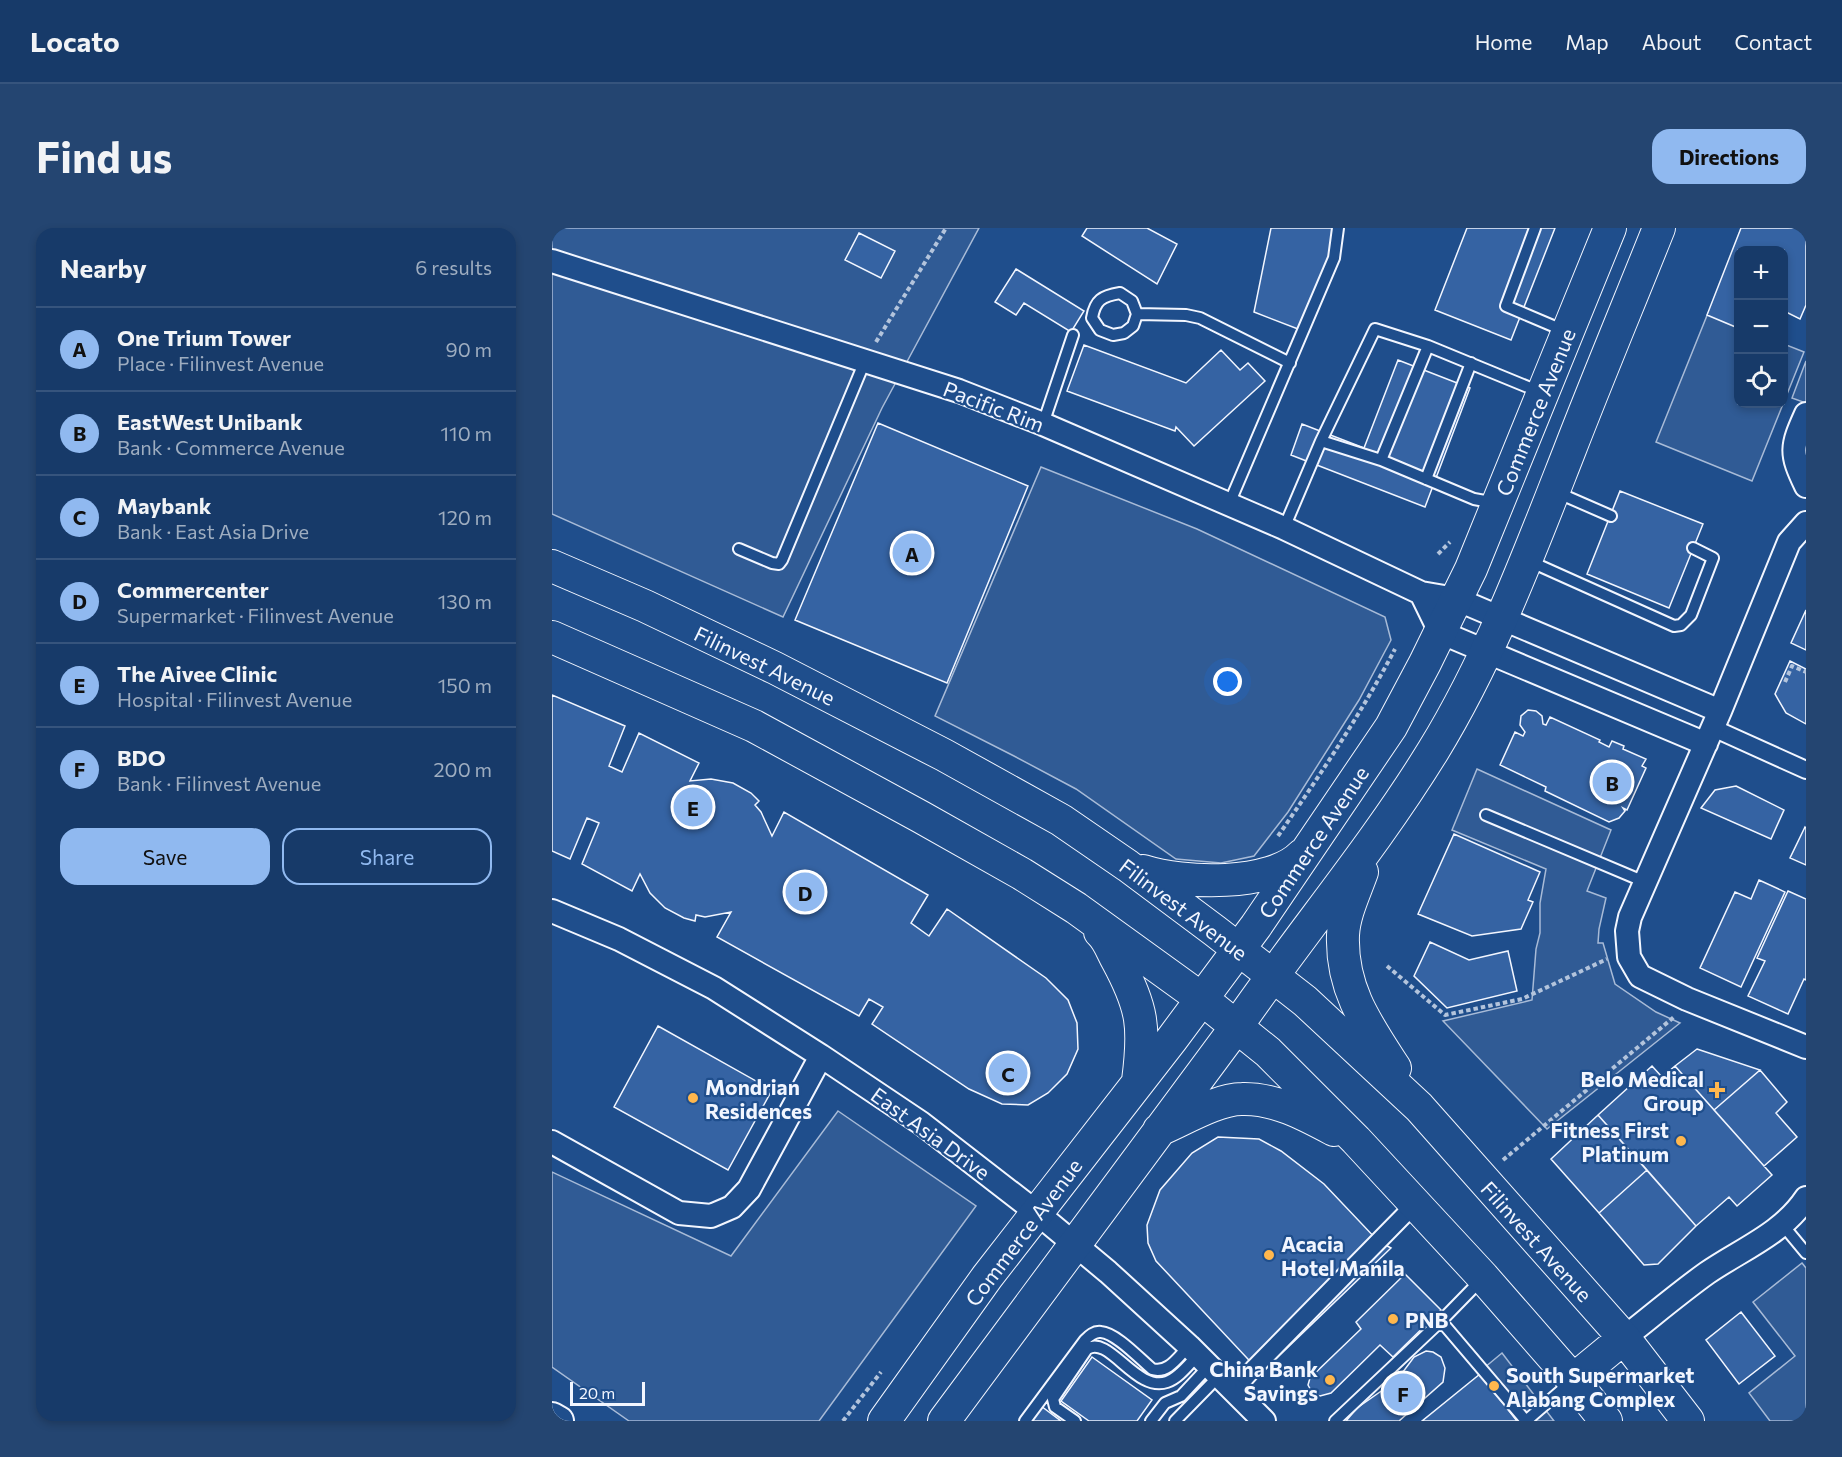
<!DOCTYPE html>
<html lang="en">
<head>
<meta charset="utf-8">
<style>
  :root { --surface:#173a69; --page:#244571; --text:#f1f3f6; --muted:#9eadc0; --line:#36547d; --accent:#90b9f0 }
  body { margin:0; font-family:Commissioner,sans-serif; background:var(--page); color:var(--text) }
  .controls { position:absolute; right:18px; top:18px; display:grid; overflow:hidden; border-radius:12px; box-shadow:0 3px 9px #0003 }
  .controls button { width:54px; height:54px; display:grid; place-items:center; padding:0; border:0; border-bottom:2px solid var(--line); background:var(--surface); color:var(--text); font:30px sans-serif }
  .scale { position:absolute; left:18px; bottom:15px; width:75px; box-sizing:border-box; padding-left:6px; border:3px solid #f2f6ff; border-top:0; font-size:16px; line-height:21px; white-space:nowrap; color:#f2f6ff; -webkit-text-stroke:4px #1f4e8c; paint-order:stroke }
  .you { position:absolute; left:676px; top:454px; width:21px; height:21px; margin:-15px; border:4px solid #fff; border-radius:50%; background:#1a73e8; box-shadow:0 0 0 9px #1a73e833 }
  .badge { display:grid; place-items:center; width:39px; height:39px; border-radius:50%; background:var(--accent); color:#111; font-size:20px; font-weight:700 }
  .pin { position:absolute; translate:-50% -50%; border:3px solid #fff; box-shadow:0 2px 6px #0006 }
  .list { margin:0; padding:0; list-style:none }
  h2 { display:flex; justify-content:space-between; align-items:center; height:78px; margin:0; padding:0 24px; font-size:26px }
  h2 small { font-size:20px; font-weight:400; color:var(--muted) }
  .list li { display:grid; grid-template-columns:39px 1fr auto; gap:18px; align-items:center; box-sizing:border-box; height:84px; padding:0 24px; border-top:2px solid var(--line) }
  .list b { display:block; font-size:22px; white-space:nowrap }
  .list p { margin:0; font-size:20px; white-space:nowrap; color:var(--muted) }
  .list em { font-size:20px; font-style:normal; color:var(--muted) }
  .actions { display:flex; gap:12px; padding:18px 24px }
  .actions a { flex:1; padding:14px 0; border:2px solid var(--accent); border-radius:18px; text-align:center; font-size:21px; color:var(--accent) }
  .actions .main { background:var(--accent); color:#111 }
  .icon { flex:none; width:33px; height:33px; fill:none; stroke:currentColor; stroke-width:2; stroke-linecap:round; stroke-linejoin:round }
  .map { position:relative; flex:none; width:1254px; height:1193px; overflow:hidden; border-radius:18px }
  header { display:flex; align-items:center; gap:36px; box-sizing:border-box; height:84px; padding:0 30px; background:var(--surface); border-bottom:2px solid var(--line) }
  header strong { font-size:28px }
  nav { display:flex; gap:33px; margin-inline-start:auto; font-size:21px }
  .intro { display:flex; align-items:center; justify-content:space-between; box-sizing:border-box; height:144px; padding:0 36px }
  h1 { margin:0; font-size:42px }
  .button { padding:15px 27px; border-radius:18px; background:var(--accent); color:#111; font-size:21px; font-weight:700 }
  main { display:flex; gap:36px; padding:0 36px }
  aside { flex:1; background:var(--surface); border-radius:18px; box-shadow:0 3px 9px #0003 }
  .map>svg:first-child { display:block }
  .built { fill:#305b95; stroke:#a8bbd7; stroke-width:1.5 }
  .building { fill:#3563a3; stroke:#f2f6ff; stroke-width:1.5 }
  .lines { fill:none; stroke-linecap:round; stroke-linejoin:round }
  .service-casing { stroke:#f2f6ff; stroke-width:14 }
  .pedestrian-casing { stroke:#f2f6ff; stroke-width:20 }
  .minor-casing { stroke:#f2f6ff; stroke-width:26 }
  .tertiary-casing { stroke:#f2f6ff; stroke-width:32 }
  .secondary-casing { stroke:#f2f6ff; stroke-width:34 }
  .path { stroke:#b3c4dc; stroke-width:4; stroke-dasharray:4.5 3; stroke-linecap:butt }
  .service { stroke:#1f4e8c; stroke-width:10 }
  .pedestrian { stroke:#1f4e8c; stroke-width:16 }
  .minor { stroke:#1f4e8c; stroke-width:22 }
  .tertiary { stroke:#1f4e8c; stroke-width:28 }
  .secondary { stroke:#1f4e8c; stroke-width:32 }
  .poi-dot { fill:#ffb74d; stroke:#1f4e8c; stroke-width:2 }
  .labels { text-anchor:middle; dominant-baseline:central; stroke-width:4.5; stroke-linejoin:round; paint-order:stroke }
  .street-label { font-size:21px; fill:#f2f6ff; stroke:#1f4e8c }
  .poi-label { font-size:21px; font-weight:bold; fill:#f2f6ff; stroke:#1f4e8c; text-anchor:start }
</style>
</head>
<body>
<header>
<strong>Locato</strong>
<nav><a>Home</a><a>Map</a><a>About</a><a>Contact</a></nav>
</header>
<div class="intro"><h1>Find us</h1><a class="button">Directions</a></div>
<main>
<aside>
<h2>Nearby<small>6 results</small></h2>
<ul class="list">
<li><span class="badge">A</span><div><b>One Trium Tower</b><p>Place · Filinvest Avenue</p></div><em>90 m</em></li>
<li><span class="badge">B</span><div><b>EastWest Unibank</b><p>Bank · Commerce Avenue</p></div><em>110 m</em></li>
<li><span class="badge">C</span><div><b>Maybank</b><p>Bank · East Asia Drive</p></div><em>120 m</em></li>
<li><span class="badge">D</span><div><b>Commercenter</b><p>Supermarket · Filinvest Avenue</p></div><em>130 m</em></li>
<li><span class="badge">E</span><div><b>The Aivee Clinic</b><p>Hospital · Filinvest Avenue</p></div><em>150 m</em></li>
<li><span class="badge">F</span><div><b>BDO</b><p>Bank · Filinvest Avenue</p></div><em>200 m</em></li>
</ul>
<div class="actions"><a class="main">Save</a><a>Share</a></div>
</aside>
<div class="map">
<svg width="1254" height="1193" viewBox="0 0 1254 1193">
  <rect width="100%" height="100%" fill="#1f4e8c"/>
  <path class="built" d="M0,0H427L330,180L231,389L0,286Z
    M1156,85L1186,97V176H1232V116L1252,124L1200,253L1104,214Z
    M1254,133V175L1240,170Z
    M489,239L645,301L833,389L839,412L807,472L736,584L702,628L669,635L624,631L524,561L462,528L383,488Z
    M925,541L1059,602L1035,663L1054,670L1047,701L1046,715H1051L1063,756L1104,784L1128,795L995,901L891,793L980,772L984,721L988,705V675L994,641L900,602Z
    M286,883L424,978L267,1193H77L0,1139V944L179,1028Z
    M1250,1035L1254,1040V1193H1218L1197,1165L1243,1128L1201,1074Z
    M950,1125L1002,1193H965L926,1145Z"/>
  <path class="building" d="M535,0H595L625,16L605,56L530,8Z
    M719,0H784L782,17L746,101L702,84Z
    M915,0H1003L959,112L883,82Z
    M1189,0H1254V77L1248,91L1232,83V22H1186V100L1155,87Z
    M307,5L343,23L329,50L293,32Z
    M464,41L532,83L519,104L472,75L464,87L443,74Z
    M532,117L634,155L669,122L688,142L696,135L713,153L642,218L624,199L623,203L515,163Z
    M846,132L918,160L873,279L739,227L750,196L812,220Z
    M326,195L476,258L395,455L243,392Z
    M1068,263L1151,296L1117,380L1035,346Z
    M1254,382V422L1239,415Z
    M1238,433L1254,441V496L1234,485L1223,466Z
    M0,467L73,498L57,538L70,544L87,505L147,535L138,553L159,551L181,555L199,565L207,573L203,577L209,584L220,608L232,584L376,667L359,695L377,708L395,681L494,750L516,772L525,795L526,821L515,846L496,865L476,877L450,876L417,861L320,796L331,779L317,771L307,788L165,709L179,684L153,689L144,687L143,693L132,690L113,680L98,665L88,646L80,663L30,636L47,595L35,590L18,631L0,623Z
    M976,482L984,483L990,488L991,496L994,497L998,489L1048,512L1047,514L1057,519L1060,513L1072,518L1071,521L1094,531L1090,538L1094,540L1075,582L1071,580L1073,583L1067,590L1057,594L993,563L994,559L948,537L963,504L971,508L973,504L968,497L969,488Z
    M1184,558L1232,582L1219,611L1149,580L1163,562Z
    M1253,599L1254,600V637L1238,630Z
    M902,606L988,644L976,672L981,674L969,701L920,708L866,686Z
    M1207,652L1233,664L1189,759L1148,740L1183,664L1199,671Z
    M1236,663L1254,671V752L1252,751L1236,786L1196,768L1213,733L1205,730Z
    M878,714L917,732L956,723L965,763L895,780L862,748Z
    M106,798L220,862L176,942L62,879Z
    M1145,821L1208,842L1162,882L1123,838Z
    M1100,838L1110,849L1123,838L1220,947L1185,978L1177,969L1144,998L1046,887Z
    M1208,842L1235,874L1224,885L1245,909L1212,938L1162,882Z
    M1046,887L1095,942L1047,985L999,931Z
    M666,909L707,911L729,923L772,956L826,1013L839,1020L709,1145L604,1033L596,1015L595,997L608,962L640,925Z
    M1095,942L1144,998L1106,1036L1092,1037L1047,985Z
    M853,1046L889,1082L841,1129L828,1117L779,1165L768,1168L761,1166L756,1157L758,1150L809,1101L804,1094Z
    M1189,1084L1223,1128L1187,1156L1154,1112Z
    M874,1123L881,1124L889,1129L893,1140L891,1154L847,1193H794L805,1180L845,1152L862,1129Z
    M540,1129L600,1172L585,1193H537L509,1173Z
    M928,1146L965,1193H870Z
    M489,1178L509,1193H478Z"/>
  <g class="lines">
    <g class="service-casing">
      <path id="service" d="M983,0L954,78L1013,103
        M585,86L581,98L572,105L561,107L548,102L540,90C543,72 550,68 568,65L580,73L585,86L634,87L648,90L738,135
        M491,196L521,107
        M769,213L829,232L922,271L944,275
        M829,232L876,118
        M874,251L919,135
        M1004,264L1059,288
        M677,276L782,30L786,0
        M732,300L769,213L823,101L876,118L988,164
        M187,321L220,335L227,336L230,332L313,133
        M977,333L1122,398L1129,397L1139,387L1161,330L1141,320
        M934,587L1093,654
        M1230,996L1254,1025
        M889,1093L974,1193
        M473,1193L533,1112C537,1108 542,1103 549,1104C564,1105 588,1131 600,1141C616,1146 626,1129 637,1118
        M523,1193L503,1179L501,1171L535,1121C557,1106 584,1165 615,1154C627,1150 637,1136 646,1127
        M599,1193L613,1175L629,1168L657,1138
        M623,1193L667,1148
        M783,1193L889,1093L929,1052
        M974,1193L1019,1154"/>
    </g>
    <g class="pedestrian-casing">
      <path id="pedestrian" d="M1161,500L1254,542
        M682,1162L703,1139L862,977"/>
    </g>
    <g class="minor-casing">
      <path id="minor" d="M0,33L407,163L491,196L732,300L869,365L904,371L1168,483
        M1254,186C1239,219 1238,225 1254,258
        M1254,295L1237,314L1168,483L1078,689L1075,703L1077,729L1088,748L1135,771L1254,819
        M869,365L888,404L1154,516
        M0,683L67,711L162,760L269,828L369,895L484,984L556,1044L637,1118L712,1193
        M0,914L127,985L159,988L180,979L197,961L269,828
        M1072,1110C1100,1088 1127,1065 1155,1045C1190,1021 1230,1006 1254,970"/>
    </g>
    <g class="tertiary-casing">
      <path id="tertiary" d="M0,1189L7,1193"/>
    </g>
    <g class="secondary-casing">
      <path id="secondary" d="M0,338L93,378L223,440L392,527L509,592L576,638L663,703L753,773L867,879L1072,1110L1136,1193
        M0,409L202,498L369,589L470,646L524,680L650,771L716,824L804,912L931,1049L1021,1152L1054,1193
        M591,643C631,656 719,659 750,627
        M810,644C803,664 792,686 791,707C789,761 815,797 843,840
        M548,704C556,711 560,723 565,732C591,780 593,799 586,853
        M607,902C631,892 665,871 690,871C723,870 754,887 782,902
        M1021,1152L1072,1110
        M332,1193L435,1049L620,811L704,698L839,499L873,435L919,341L1058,0
        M392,1193L685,798C749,705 822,619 881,523C938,430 977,326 1017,224C1046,149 1077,75 1107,0"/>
    </g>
    <path class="path" d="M324,114L394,0
      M886,326L898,314
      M1233,454L1240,438L1254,444
      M726,608C768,547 809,486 843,421
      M835,738L893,787L970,771L1055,731
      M951,932L1122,789
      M291,1193L329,1144"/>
    <use href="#service" class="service"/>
    <use href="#pedestrian" class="pedestrian"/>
    <use href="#minor" class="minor"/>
    <use href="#tertiary" class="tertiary"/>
    <use href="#secondary" class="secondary"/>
  </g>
  <g class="poi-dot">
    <path d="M1162 853h6v6h6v6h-6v6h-6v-6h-6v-6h6z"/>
    <circle cx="141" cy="870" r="6"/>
    <circle cx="1129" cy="913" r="6"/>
    <circle cx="717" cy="1027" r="6"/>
    <circle cx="841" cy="1091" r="6"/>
    <circle cx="778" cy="1152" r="6"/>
    <circle cx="942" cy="1158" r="6"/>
  </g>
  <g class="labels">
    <g class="street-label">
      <text transform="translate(442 178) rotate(21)">Pacific Rim</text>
      <text transform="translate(983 184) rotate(-68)">Commerce Avenue</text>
      <text transform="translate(213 437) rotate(26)">Filinvest Avenue</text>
      <text transform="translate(761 614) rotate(-56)">Commerce Avenue</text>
      <text transform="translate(632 681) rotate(37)">Filinvest Avenue</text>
      <text transform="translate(379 905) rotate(36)">East Asia Drive</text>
      <text transform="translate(471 1004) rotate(-53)">Commerce Avenue</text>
      <text transform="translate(985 1013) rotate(48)">Filinvest Avenue</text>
    </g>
    <g class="poi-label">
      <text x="1152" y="850" text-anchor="end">Belo Medical<tspan x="1152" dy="24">Group</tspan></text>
      <text x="153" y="858">Mondrian<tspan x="153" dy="24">Residences</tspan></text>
      <text x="1117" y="901" text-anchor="end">Fitness First<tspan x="1117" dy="24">Platinum</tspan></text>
      <text x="729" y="1015">Acacia<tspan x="729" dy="24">Hotel Manila</tspan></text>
      <text x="853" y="1091">PNB</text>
      <text x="766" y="1140" text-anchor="end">China Bank<tspan x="766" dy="24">Savings</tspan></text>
      <text x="954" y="1146">South Supermarket<tspan x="954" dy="24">Alabang Complex</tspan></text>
    </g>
  </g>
</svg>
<div class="controls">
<button>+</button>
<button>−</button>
<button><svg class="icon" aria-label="locate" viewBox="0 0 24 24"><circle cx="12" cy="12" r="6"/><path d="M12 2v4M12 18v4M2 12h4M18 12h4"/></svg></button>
</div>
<div class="scale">20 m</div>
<div class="you"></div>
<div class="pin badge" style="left:360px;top:325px">A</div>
<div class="pin badge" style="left:1060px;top:554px">B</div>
<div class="pin badge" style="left:456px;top:845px">C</div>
<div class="pin badge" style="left:253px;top:664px">D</div>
<div class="pin badge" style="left:141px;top:579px">E</div>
<div class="pin badge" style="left:851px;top:1165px">F</div>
</div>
</main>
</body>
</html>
